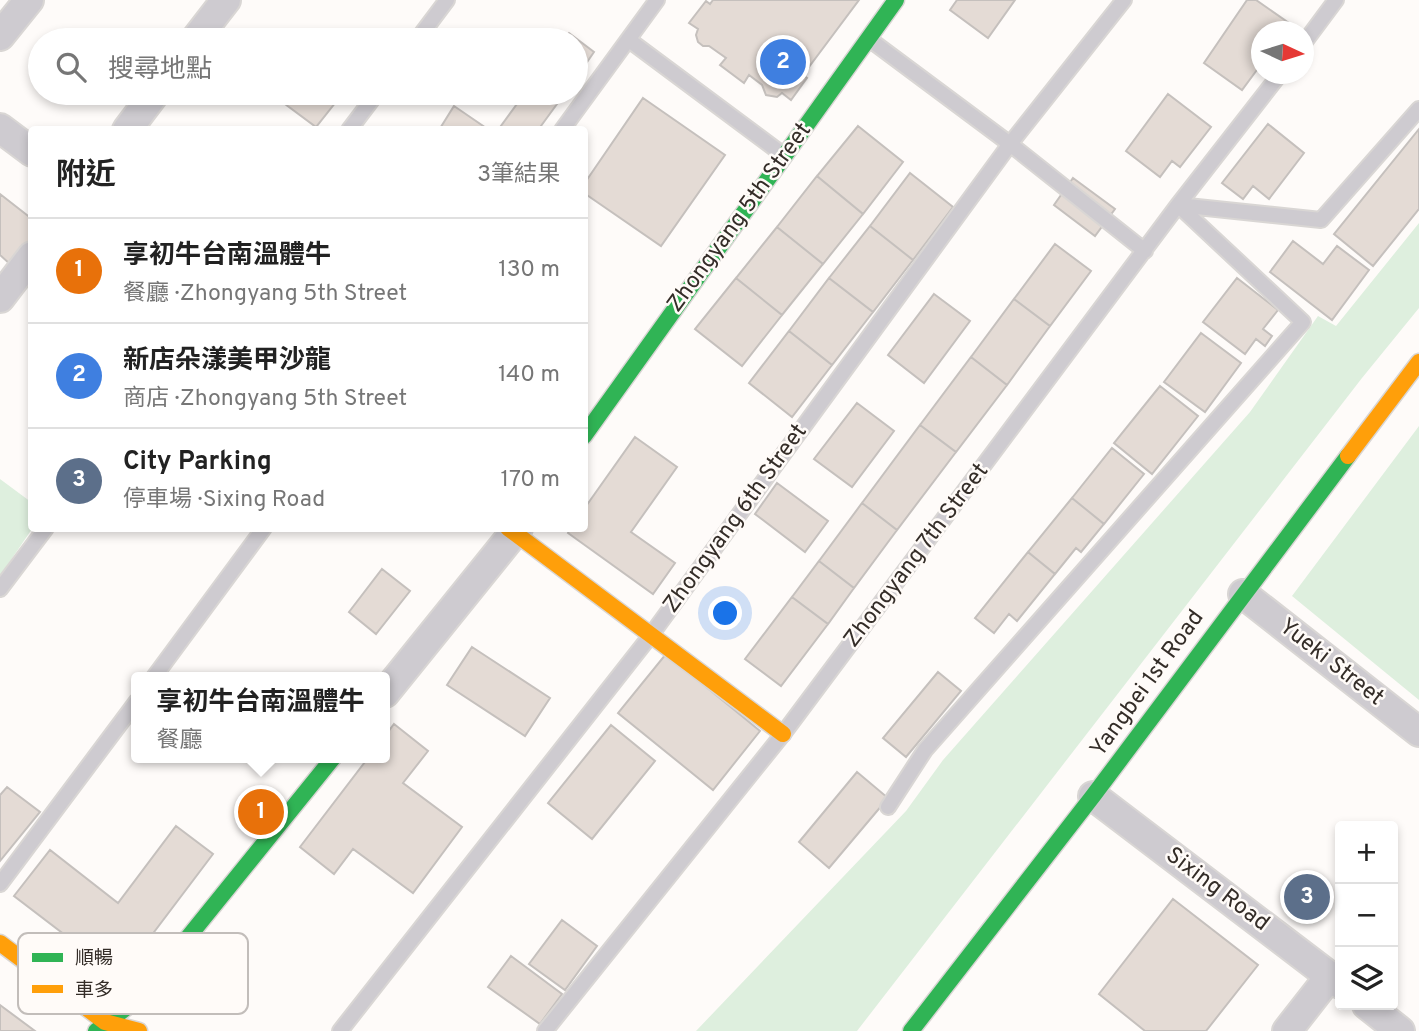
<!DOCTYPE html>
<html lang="zh-TW">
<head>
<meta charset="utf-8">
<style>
  :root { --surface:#fff; --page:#f6f6f6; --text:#222; --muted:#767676; --line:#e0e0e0; --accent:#0f766e }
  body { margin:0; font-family:Overpass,"Noto Sans TC",sans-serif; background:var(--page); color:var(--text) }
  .controls { position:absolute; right:21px; bottom:21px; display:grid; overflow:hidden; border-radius:7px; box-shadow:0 4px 10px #0003 }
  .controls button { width:63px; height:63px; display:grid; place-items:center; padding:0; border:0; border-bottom:2px solid var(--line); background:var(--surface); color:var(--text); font:35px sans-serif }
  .compass { position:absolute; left:1251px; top:21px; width:63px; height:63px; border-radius:50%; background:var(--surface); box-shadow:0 4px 10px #0003; rotate:94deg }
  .you { position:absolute; left:726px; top:614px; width:24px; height:24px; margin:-18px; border:5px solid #fff; border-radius:50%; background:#1a73e8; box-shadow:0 0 0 10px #1a73e833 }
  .badge { display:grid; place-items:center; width:46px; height:46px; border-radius:50%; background:var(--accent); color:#fff; font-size:23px; font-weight:700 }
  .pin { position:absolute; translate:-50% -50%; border:4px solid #fff; box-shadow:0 2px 7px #0006 }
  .popup { position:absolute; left:131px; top:672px; width:259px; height:91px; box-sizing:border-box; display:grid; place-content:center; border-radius:7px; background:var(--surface); filter:drop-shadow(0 2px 5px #0005); font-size:23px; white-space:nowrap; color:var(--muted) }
  .popup b { font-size:26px; color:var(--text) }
  .popup::after { content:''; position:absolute; left:50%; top:100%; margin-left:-14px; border:14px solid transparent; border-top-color:var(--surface) }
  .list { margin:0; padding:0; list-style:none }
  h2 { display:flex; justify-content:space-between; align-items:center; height:91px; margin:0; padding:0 28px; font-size:30px }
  h2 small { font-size:23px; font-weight:400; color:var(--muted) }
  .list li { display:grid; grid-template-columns:46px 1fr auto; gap:21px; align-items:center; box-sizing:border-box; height:105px; padding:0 28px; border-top:2px solid var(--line) }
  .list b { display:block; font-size:26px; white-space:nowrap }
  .list p { margin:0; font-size:23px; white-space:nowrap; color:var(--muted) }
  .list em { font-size:23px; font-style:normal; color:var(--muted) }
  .icon { flex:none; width:38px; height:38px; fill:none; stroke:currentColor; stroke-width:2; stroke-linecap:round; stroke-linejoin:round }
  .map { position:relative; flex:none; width:1419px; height:1031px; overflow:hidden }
  .search { position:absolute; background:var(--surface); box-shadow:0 4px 10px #0003; left:28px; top:28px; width:560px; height:77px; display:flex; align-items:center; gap:18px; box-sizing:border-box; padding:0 24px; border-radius:38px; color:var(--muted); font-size:26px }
  .panel { position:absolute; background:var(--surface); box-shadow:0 4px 10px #0003; left:28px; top:126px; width:560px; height:406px; border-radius:7px }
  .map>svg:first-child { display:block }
  .green { fill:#deefde }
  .building { fill:#e4dbd5; stroke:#c5c0bd; stroke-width:2 }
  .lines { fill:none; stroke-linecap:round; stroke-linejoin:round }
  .lane-casing { stroke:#d9d6d4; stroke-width:18 }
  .street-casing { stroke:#d9d6d4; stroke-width:32 }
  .fast-casing { stroke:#d9d6d4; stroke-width:19 }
  .slow-casing { stroke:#d9d6d4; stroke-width:19 }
  .lane { stroke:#cecbd0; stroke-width:14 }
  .street { stroke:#cecbd0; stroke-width:28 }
  .fast { stroke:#30b455; stroke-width:16 }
  .slow { stroke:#ff9f0a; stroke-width:16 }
  .labels { text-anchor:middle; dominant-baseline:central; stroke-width:5; stroke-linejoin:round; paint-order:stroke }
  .street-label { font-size:23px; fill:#342d28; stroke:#fffbf8 }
  .key { fill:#fffbf8; stroke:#c2bdba; stroke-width:2 }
  .key-label { font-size:19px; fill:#342d28 }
</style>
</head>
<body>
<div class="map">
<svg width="1419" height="1031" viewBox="0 0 1419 1031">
  <rect width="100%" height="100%" fill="#fefbf9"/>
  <path class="green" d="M1419,223V308L1362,378L857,1031H696L906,811L943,760L1250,412L1318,316L1336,326Z
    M1419,426V700L1292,596Z
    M0,479L31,502L32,529L0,576Z"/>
  <path class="building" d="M713,0H859L803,75L807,78L791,100L782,93L777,97L766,95L762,85L749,75L744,83L720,65L726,58L709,46H703L698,42L696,35L698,29L689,23L706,1L710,4Z
    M957,0H1015L988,38L950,10Z
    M1247,0H1256L1289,23L1283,32H1262V63L1242,90L1204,63Z
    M569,33L594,52L576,78V40H563Z
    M287,93H343L316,127L281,101Z
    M525,93H565L538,130H498Z
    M1168,94L1211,127L1180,167L1172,161L1160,177L1126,151Z
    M643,98L725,155L661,246L584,193V184Z
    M454,106L489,130H439Z
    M1268,124L1304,153L1269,199L1253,186L1243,199L1222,183Z
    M858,126L903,162L863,214L817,176Z
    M1419,129V209L1373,266L1334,234Z
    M910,173L953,207L913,260L870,226Z
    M817,176L863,214L823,264L777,227Z
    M1073,178L1115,209L1095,236L1054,205Z
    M0,194L32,219V239L11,265L0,255Z
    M870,226L913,260L873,312L829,278Z
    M777,227L823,264L782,315L736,278Z
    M1293,241L1323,264L1337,246L1369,270L1332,320L1270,272Z
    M1055,244L1091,271L1050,326L1014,299Z
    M736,278L782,315L742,366L695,329Z
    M829,278L873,312L832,365L789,331Z
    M1237,278L1278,310L1263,329L1272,336L1265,346L1256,339L1245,354L1203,322Z
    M934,294L970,321L924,383L888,355Z
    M1014,299L1050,326L1007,385L971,357Z
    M789,331L832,365L792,417L749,383Z
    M1201,333L1241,363L1205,412L1164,382Z
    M971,357L1007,385L956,452L920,425Z
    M1160,386L1198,416L1152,474L1114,443Z
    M857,403L894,431L852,487L814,459Z
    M920,425L956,452L897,530L862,503Z
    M635,437L677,467L631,532L675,563L653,594L568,533L571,528H584V509Z
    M1112,448L1144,474L1104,524L1072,498Z
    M777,483L828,521L805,552L755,514Z
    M1072,498L1104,524L1081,552L1076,548L1055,574L1028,552Z
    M862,503L897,530L854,588L819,561Z
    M1028,552L1055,574L1017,621L1009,614L994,633L975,618Z
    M819,561L854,588L828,624L792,597Z
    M382,569L410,591L376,634L349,612Z
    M792,597L828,624L781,686L745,659Z
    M472,647L550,698L525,736L447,685Z
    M666,654L760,731L713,790L618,713Z
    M938,672L961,691L906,757L883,738Z
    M394,724L428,751L403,783L462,827L413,893L353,849L334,874L300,847L368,758H385V736Z
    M611,725L655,761L592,839L548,803Z
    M857,772L888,798L829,868L799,842Z
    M7,787L40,812L0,861V795Z
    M176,826L213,854L120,977L14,896L50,850L118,903Z
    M1173,899L1258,965L1206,1031H1145L1099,994Z
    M562,920L597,946L565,990L529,964Z
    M511,956L562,994L540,1024L488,987Z
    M0,1005L35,1031H0Z"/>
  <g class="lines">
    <g class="lane-casing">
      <path id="lane" d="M869,39L1010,144L1145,251
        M417,40L447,0
        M629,40L782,154
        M1304,43L1336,0
        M349,130L377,93
        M562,130L657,0
        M1178,205L1321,220L1419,109
        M0,589L46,528
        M154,677L264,528
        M888,807L925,750L1303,322L1178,205
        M0,884L137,701
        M340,1031L651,635L1010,144L1124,0
        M545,1031L783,734L1178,205L1280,74"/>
    </g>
    <g class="street-casing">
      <path id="street" d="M0,36L29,0
        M195,40L226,0
        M0,128L32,152
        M127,130L155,93
        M0,298L32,256
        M1243,594L1419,732
        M385,693L518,528
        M1093,796L1340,984
        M1367,1005L1400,1031
        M1287,1031L1330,976"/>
    </g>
    <g class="fast-casing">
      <path id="fast" d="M584,436L896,0
        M96,1031L139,998L333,758
        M911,1031L1093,796L1348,456"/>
    </g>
    <g class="slow-casing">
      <path id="slow" d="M1348,456L1419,362
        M508,528L783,734
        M0,943L105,1022L139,1031"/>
    </g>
    <use href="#lane" class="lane"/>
    <use href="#street" class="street"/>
    <use href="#fast" class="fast"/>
    <use href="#slow" class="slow"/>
  </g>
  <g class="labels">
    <g class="street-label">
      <text transform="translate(740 218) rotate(-54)">Zhongyang 5th Street</text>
      <text transform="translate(736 519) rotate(-54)">Zhongyang 6th Street</text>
      <text transform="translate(917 556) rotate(-53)">Zhongyang 7th Street</text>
      <text transform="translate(1331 663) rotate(38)">Yueki Street</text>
      <text transform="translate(1148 684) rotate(-54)">Yangbei 1st Road</text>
      <text transform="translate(1217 890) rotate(37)">Sixing Road</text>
    </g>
  </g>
  <rect x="18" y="933" width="230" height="81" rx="10" class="key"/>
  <rect x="32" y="953" width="31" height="9" fill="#30b455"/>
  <rect x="32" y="985" width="31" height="8" fill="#ff9f0a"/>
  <g class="key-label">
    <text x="75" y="964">順暢</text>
    <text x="75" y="996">車多</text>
  </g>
</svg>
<div class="controls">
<button>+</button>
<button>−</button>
<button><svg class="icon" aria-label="layers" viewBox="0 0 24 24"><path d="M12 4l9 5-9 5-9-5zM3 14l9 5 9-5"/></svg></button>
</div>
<svg class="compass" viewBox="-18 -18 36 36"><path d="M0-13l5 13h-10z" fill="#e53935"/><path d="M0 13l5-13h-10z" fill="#767676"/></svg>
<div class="you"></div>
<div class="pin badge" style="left:261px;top:812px;background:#e8710a">1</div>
<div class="popup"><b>享初牛台南溫體牛</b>餐廳</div>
<div class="pin badge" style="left:783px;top:62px;background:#3f7fe0">2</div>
<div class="pin badge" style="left:1307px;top:897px;background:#5c6f8a">3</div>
<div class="search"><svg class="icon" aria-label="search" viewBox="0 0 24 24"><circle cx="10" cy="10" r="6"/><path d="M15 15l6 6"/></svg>搜尋地點</div>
<section class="panel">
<h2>附近<small>3筆結果</small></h2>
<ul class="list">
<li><span class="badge" style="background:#e8710a">1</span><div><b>享初牛台南溫體牛</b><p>餐廳 · Zhongyang 5th Street</p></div><em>130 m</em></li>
<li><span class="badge" style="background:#3f7fe0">2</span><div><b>新店朵漾美甲沙龍</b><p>商店 · Zhongyang 5th Street</p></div><em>140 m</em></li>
<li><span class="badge" style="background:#5c6f8a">3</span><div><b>City Parking</b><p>停車場 · Sixing Road</p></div><em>170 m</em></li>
</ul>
</section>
</div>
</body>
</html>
